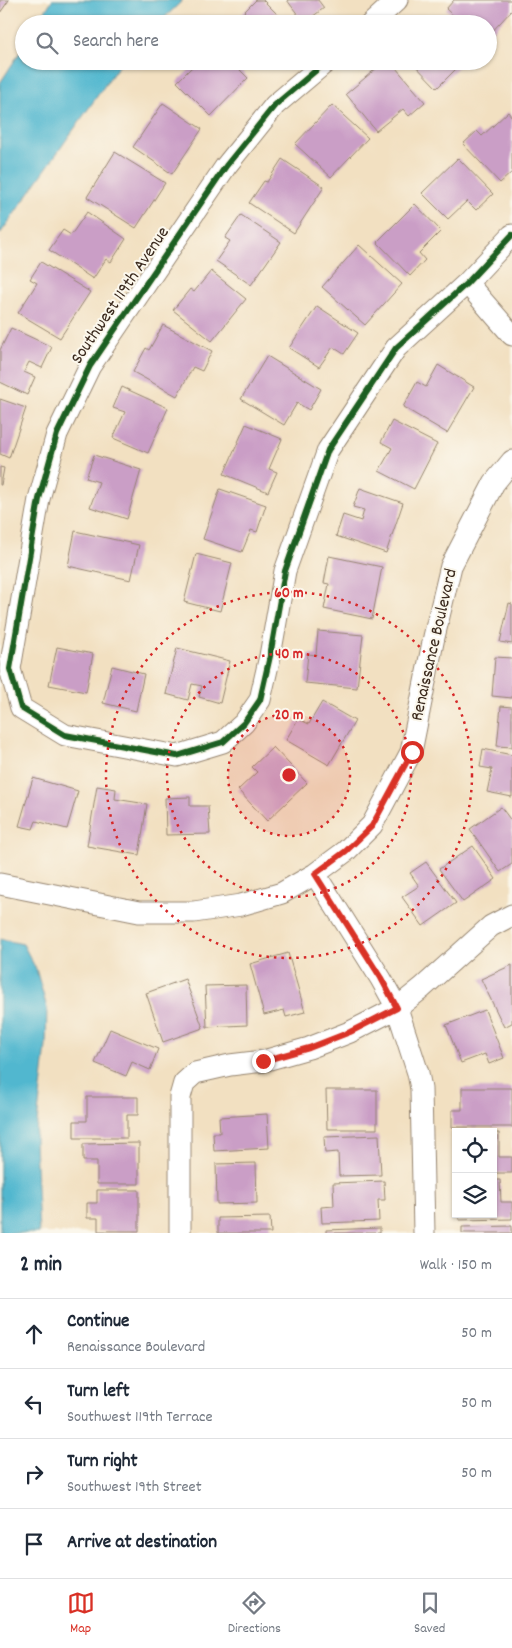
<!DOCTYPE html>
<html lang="en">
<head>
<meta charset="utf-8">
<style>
  :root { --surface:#fff; --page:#f6f6f7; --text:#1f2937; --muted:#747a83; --line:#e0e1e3; --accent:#d93025 }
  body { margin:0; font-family:Dekko,sans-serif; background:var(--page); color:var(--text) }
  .controls { position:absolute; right:15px; bottom:15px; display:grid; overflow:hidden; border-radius:0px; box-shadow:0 1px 4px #0004 }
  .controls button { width:45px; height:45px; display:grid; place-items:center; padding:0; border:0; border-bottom:1px solid var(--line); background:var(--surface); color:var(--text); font:25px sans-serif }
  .stop { position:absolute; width:15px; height:15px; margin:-11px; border:4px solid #d93025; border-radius:50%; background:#fff }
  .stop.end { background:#d93025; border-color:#fff; box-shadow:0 1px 5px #0008 }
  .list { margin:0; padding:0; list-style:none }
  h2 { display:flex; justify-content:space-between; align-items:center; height:65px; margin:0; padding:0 20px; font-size:21px }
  h2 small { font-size:16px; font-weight:400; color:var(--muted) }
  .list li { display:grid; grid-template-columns:32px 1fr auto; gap:15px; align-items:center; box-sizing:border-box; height:70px; padding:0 20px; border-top:1px solid var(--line) }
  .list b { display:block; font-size:19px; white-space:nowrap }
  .list p { margin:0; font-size:16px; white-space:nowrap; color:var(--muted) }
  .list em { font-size:16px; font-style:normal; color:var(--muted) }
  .icon { flex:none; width:28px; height:28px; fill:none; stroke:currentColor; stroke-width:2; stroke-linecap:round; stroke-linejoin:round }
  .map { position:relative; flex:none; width:512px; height:1233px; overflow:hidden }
  .search { position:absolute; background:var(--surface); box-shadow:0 1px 4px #0004; left:15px; right:15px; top:15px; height:55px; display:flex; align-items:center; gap:12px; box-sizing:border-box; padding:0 18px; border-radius:28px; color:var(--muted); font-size:19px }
  .sheet { height:345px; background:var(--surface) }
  nav { display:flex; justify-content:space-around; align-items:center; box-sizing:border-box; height:70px; border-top:1px solid var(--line); background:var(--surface); font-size:14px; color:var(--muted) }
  nav a { display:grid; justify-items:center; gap:2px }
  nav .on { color:var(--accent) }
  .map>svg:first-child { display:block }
  .water { fill:#51b7cf; stroke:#467076 }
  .building { fill:#ca9ec6 }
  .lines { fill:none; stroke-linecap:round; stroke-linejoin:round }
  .minor-casing { stroke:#968570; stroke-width:23 }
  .minor { stroke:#fff; stroke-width:21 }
  .cycleway-casing { stroke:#fbf7ec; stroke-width:9 }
  .cycleway { stroke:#1b5e20; stroke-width:6 }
  .route { stroke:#d93025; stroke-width:6 }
  .ring { fill:none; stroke:#d62828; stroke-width:2.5; stroke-dasharray:2.5 5 }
  .labels { text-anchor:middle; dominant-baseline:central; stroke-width:4; stroke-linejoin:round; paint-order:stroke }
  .street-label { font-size:18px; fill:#3b2a1e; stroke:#fbf7ec }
  .centre { fill:#d62828; stroke:#fbf7ec; stroke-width:2.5 }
  .ring-label { font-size:15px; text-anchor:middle; font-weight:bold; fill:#d62828; stroke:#fbf7ec; stroke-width:4; stroke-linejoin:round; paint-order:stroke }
</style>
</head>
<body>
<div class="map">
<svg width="512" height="1233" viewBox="0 0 512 1233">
  <rect width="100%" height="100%" fill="#fbf7ec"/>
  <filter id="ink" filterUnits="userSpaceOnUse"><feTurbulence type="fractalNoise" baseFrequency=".02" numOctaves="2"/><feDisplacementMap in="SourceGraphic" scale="10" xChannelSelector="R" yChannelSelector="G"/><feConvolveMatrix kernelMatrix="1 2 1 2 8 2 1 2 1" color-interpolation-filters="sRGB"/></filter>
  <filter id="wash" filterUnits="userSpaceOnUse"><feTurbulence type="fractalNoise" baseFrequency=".0096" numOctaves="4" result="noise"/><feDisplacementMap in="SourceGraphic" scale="20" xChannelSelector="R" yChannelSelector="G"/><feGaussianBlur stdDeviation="1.12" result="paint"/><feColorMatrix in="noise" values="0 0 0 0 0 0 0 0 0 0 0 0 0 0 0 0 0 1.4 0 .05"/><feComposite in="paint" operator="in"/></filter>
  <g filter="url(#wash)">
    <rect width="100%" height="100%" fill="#f2e0c1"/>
    <path class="water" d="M52,0H183L158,24H37Z
      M24,46V61H122L0,234V83Z
      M0,939L23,944L36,969L47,1008L46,1046L35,1140L39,1233H0Z"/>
    <g id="blocks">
      <path class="building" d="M0,0H9L0,13Z
        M256,0H263L287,24H232Z
        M287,0H318L324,8L304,23Z
        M454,0H512V10L488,36V24H462L446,9Z
        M198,61H231L248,78L211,116L177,82Z
        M385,61H390L425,102L409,116L403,109L376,131L346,94Z
        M411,61H464L437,88Z
        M163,103L202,129L172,174L133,147Z
        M332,105L368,138L331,177L295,144Z
        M508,112L512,117V172L500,183L463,144L477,131L482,136Z
        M115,152L165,183L136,228L87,197Z
        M458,158L493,194L476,210L467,201L448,219L422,193Z
        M282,159L324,187L294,233L249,203L264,181L267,182Z
        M415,204L441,231L419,253L425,260L410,276L377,242Z
        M87,212L126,239L111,262L106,259L93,279L49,250L63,230L71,235Z
        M241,215L281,242L251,285L216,261L230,241L225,238Z
        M359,245L402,284L365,325L322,287Z
        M41,262L90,292L60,338L18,313L37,283L30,279Z
        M211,271L246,299L212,341L173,310L190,289L194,292Z
        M317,306L358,333L344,354L333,347L319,367L289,348Z
        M163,325L212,351L202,371L193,367L177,396L133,372L146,348L149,350Z
        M11,328L52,347L42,368L29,362L24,372L35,377L27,395L0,382V350Z
        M267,356L321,389L309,410L297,403L284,425L241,399Z
        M438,365L474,387L447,433L403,407L417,382L426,387Z
        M122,387L168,408L148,453L113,438L125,412L113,408Z
        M0,399L26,408L9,458L0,454Z
        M392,421L437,444L414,489L379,471L392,448L381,442Z
        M246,424L282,439L269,469L277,472L268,492L224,474Z
        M94,455L141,470L127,519L90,507L99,482L86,478Z
        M0,467L4,468L1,485H0Z
        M360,488L403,503L386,553L336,536L343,515L361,521L364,510L353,507Z
        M220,489L266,505L257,532L251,530L242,552L203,539Z
        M75,531L139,545L131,580L68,566Z
        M196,554L232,563L220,611L184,602Z
        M329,556L382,567L372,619L324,609L329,584L324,583Z
        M509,603L512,604V644L500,642Z
        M318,631L363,635L357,688L305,683L308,654L316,655Z
        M57,647L93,654L86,692L49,685Z
        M177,648L230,661L220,703L199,697L202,686L192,684L188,700L166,694Z
        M495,657L512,658V698L492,696Z
        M112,666L144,674L136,711L103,703Z
        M322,702L355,721L329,765L286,740L298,719L309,724Z
        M501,706L512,707V747L497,746Z
        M273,747L307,783L267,821L238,790L257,772L252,767Z
        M483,749L512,755V797L487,792L492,769L480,767Z
        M33,778L78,791L67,829L36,821L33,829L19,826Z
        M97,786L116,789L115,799L147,804L139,855L87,846Z
        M190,797V806H208L210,834L166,835L165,798Z
        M501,807L512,822V864L500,872L470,829Z
        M473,846L496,879L463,902L439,869Z
        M426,862L456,903L423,926L402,897L419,886L410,873Z
        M288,953L305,1012L286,1017L284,1010L264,1015L250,964Z
        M512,965V1023L504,1027L481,979Z
        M185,979L203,1028L163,1042L146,993Z
        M246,985L247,1025L207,1027L205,986Z
        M485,1010L504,1058L489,1064L485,1054L461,1063L446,1025Z
        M110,1029L158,1049L150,1070L132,1062L126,1076L95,1063Z
        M462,1088H512V1127H452V1110H462Z
        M326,1090H377V1129H327Z
        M87,1097H138V1115H127V1138H74V1121H87Z
        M267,1114L269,1148L214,1151L213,1133H220L219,1117Z
        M493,1133H499V1157H512V1173H493Z
        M379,1135L381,1175L339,1176L338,1152L325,1153L324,1137Z
        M139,1143V1184H97V1161H83V1144Z
        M256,1163L257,1203L217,1204L216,1164Z
        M493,1180H500L501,1202H512V1219L459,1220V1214H493Z
        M384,1181L385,1200H378L379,1221L322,1223L321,1207L334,1206L333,1183Z
        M97,1190H139V1231H98V1218H87V1203H97Z
        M270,1217L271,1233H218V1218Z
        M512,1226V1233H462V1227Z
        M380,1228V1233H326V1230Z"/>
    </g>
  </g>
  <g filter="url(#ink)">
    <use href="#blocks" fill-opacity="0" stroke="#968570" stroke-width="1"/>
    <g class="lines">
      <g class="minor-casing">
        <path id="minor" d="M371,24L397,0
          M327,61L275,105L226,166L90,366L57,434L39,499L10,669L21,708L65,735L177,756L223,742L244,723L260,700L270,656L285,571L328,450L396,348L467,283L512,235
          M467,283L512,335
          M315,874L381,979L397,1008L418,1073L421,1089L424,1233
          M0,884L139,912H194L241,905L282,893L315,874L346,851L372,825L411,752L434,637L451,566L494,483L512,461
          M180,1233V1097L184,1083L195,1073L230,1065L263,1061L309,1048L350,1032L397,1008L422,988L491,926L512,915"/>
      </g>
      <use href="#minor" class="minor"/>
      <g class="cycleway-casing">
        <path id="cycleway" d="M327,61L275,105L226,166L90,366L57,434L39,499L10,669L21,708L65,735L177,756L223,742L244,723L260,700L270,656L285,571L328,450L396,348L467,283L512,235"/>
      </g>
      <use href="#cycleway" class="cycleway"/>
    </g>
  </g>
  <g class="lines" filter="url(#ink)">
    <path class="route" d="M263,1061L309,1048L350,1032L397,1008L381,978L315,874L346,851L372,826L412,752"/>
  </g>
  <circle cx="289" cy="775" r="61" fill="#d62828" fill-opacity=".12"/>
  <g class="ring">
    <circle cx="289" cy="775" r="61"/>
    <circle cx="289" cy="775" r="122"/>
    <circle cx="289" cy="775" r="183"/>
  </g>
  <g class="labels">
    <g class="street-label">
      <text transform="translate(121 296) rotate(-56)">Southwest 119th Avenue</text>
      <text transform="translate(435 645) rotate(-77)">Renaissance Boulevard</text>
    </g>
  </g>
  <circle cx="289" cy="775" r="8" class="centre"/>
  <g class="ring-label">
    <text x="289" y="597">60 m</text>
    <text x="289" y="658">40 m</text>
    <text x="289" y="719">20 m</text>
  </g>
</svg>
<div class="controls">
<button><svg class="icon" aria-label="locate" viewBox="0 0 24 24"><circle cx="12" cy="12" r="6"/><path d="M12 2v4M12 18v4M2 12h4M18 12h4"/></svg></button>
<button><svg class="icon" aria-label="layers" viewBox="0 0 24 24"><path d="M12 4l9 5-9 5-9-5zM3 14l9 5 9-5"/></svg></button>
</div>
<div class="stop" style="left:412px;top:752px"></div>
<div class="stop end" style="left:263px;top:1061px"></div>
<div class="search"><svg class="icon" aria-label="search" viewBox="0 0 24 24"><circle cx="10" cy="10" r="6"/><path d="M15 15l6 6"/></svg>Search here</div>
</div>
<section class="sheet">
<h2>2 min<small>Walk · 150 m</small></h2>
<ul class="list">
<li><svg class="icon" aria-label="ahead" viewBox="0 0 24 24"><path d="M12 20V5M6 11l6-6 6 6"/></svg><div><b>Continue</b><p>Renaissance Boulevard</p></div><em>50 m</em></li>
<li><svg class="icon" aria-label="left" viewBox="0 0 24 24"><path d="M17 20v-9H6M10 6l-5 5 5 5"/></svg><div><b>Turn left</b><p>Southwest 119th Terrace</p></div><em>50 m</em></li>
<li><svg class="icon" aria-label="right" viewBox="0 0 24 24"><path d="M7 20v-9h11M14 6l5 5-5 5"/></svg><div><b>Turn right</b><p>Southwest 19th Street</p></div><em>50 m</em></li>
<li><svg class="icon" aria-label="arrive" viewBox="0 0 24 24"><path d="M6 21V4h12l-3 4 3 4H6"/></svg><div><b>Arrive at destination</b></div></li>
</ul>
</section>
<nav>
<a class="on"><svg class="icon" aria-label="map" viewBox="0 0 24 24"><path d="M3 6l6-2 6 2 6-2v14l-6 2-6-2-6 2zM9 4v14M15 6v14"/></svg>Map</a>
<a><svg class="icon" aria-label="directions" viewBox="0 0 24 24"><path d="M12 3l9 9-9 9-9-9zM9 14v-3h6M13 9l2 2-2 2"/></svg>Directions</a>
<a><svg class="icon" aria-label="saved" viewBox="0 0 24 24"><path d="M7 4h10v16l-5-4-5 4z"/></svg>Saved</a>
</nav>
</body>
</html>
